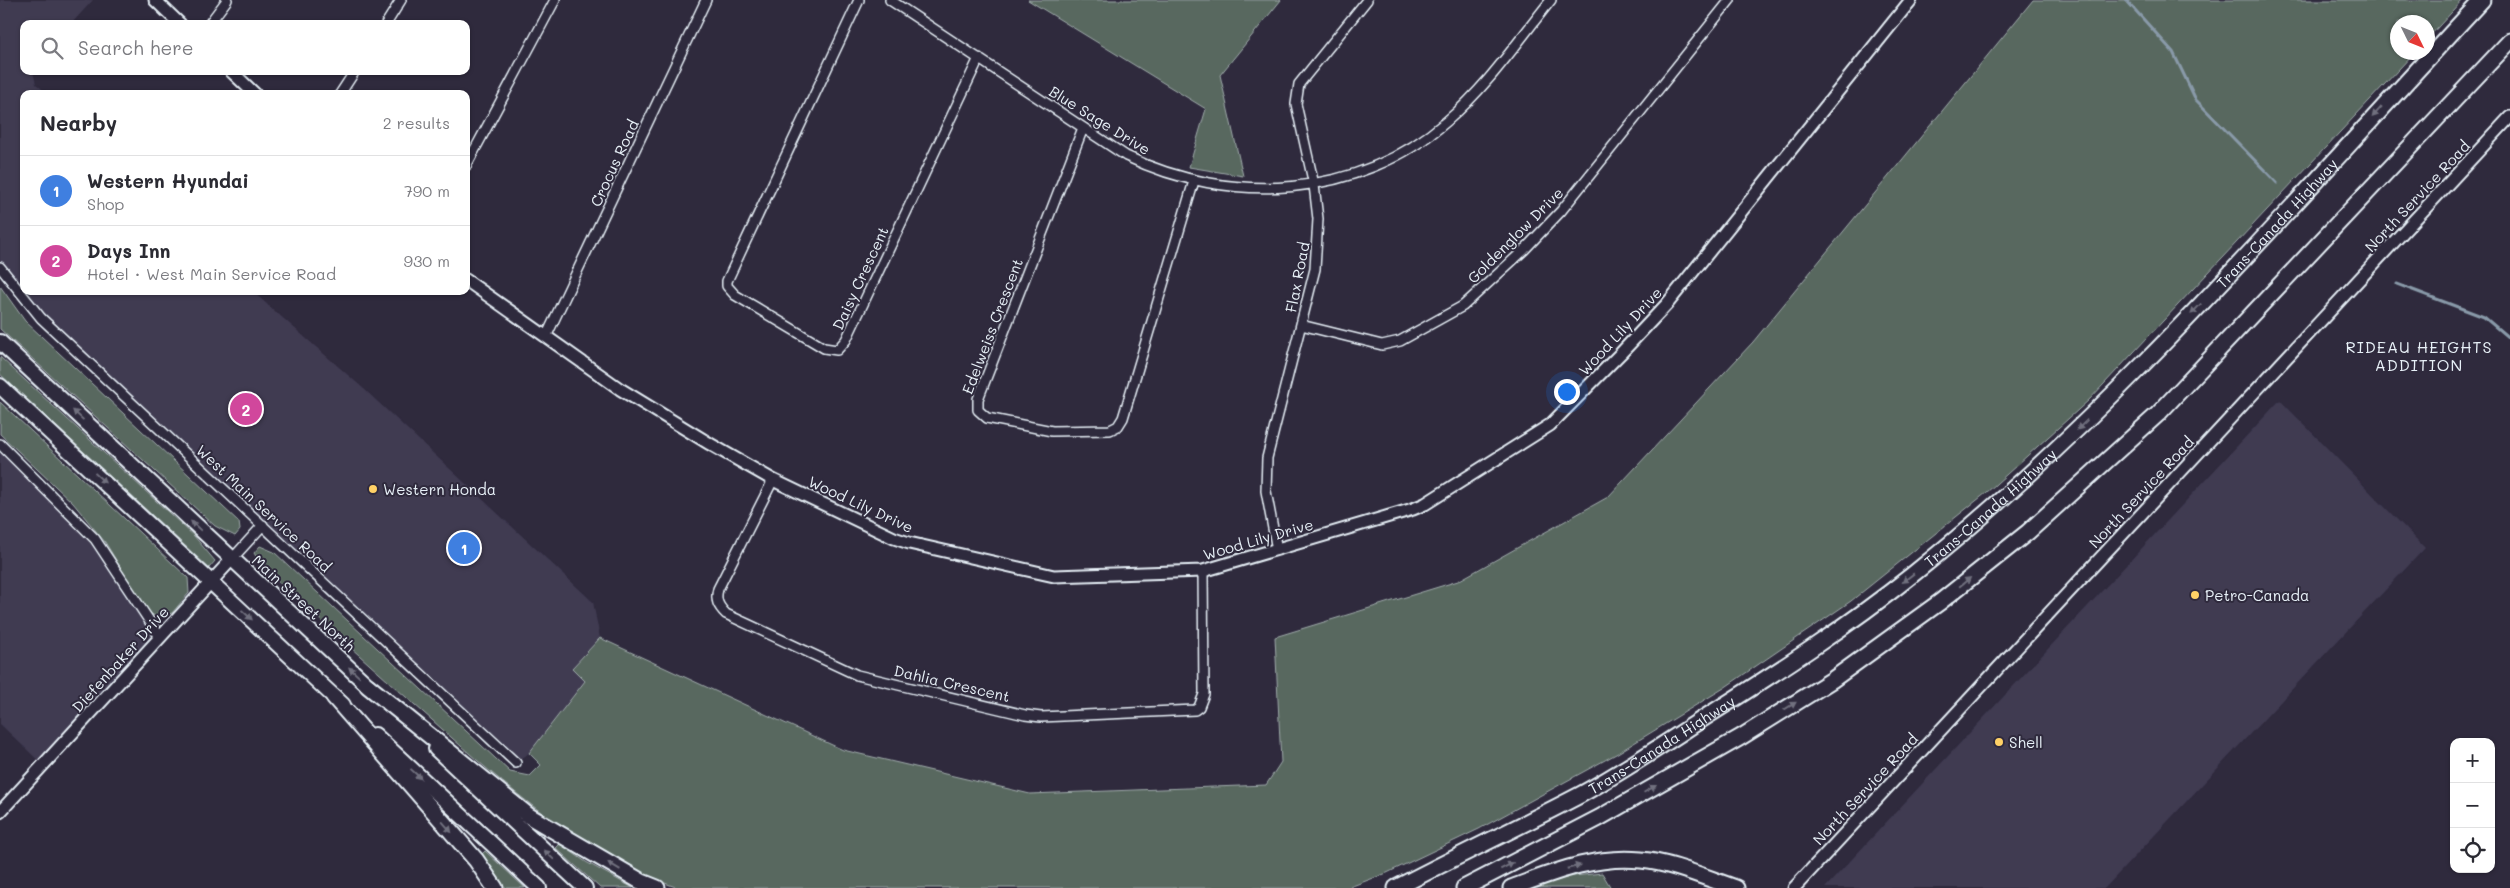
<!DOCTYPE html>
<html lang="en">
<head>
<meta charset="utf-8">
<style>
  :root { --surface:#fff; --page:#f7f7f7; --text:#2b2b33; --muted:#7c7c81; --line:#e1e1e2; --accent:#ea580c }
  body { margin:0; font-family:Mali,sans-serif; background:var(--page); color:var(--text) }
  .controls { position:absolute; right:15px; bottom:15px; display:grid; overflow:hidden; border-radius:10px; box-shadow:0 1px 4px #0004 }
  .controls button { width:45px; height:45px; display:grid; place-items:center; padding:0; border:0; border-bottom:1px solid var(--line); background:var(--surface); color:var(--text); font:25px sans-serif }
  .compass { position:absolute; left:2390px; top:15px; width:45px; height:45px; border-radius:50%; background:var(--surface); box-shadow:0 1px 4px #0004; rotate:133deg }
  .you { position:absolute; left:1566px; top:391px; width:18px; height:18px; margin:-12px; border:4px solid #fff; border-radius:50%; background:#1a73e8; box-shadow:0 0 0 8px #1a73e833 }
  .badge { display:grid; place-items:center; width:32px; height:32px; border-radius:50%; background:var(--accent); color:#fff; font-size:16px; font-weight:700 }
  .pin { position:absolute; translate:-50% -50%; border:2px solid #fff; box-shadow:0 1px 5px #0006 }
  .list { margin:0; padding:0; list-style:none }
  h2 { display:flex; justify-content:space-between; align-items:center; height:65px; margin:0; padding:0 20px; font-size:21px }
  h2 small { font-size:16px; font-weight:400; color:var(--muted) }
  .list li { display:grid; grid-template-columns:32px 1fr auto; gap:15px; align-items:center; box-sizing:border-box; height:70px; padding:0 20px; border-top:1px solid var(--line) }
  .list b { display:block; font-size:19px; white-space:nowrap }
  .list p { margin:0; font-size:16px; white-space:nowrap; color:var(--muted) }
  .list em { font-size:16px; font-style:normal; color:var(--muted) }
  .icon { flex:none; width:28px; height:28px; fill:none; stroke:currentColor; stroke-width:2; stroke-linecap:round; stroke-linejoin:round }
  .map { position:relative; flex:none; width:2510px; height:888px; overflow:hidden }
  .search { position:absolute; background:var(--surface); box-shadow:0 1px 4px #0004; left:20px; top:20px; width:450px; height:55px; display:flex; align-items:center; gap:12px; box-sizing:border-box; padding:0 18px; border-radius:10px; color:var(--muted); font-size:19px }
  .panel { position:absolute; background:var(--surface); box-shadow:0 1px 4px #0004; left:20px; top:90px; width:450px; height:205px; border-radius:10px }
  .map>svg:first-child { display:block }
  .built { fill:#3f3a51 }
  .green { fill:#59685f; stroke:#a0acac }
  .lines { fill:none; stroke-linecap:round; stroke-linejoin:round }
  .stream { stroke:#899aa9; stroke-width:3 }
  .minor-casing { stroke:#e8f1f8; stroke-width:12 }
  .tertiary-casing { stroke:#e8f1f8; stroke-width:15 }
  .primary-casing { stroke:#e8f1f8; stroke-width:18 }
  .trunk-casing { stroke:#e8f1f8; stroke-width:19 }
  .minor { stroke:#2f2a3d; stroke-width:9 }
  .tertiary { stroke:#2f2a3d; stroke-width:11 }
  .primary { stroke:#2f2a3d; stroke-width:14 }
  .trunk { stroke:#2f2a3d; stroke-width:15 }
  .oneway { fill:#70707e }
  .poi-dot { fill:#ffd166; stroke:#2f2a3d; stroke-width:2 }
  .labels { text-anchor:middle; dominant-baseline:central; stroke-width:4; stroke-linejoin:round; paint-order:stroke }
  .street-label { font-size:15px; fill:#e8f1f8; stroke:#2f2a3d }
  .poi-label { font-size:15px; fill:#e8f1f8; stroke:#2f2a3d; text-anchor:start }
  .neighbourhood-label { font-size:16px; letter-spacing:1px; fill:#e8f1f8; stroke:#2f2a3d }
</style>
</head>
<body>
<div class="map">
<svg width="2510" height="888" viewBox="0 0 2510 888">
  <rect width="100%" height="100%" fill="#2f2a3d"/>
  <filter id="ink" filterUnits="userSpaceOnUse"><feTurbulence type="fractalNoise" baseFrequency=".02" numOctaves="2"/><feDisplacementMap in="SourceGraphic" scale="10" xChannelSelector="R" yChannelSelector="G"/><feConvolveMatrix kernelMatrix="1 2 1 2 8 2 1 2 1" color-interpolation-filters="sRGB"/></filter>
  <g filter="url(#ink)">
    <path class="built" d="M0,0H93L71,24H24V71H33L36,84L48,94H24V291H252L364,389L593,602L600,638L572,668L585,681L529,753L516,763L41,318L0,267Z
      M2280,400L2425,548L2105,888H1825Z
      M0,444L95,539L160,637L44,766L0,724Z"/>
    <path class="green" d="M1028,0H1281L1220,75L1243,176L1189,167L1206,109Z
      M2033,0H2463L2428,38V22H2398V52L2414,53L2089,400L1986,493L1851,601L1724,688L1616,754L1479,829L1387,873L1347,888H678C582,854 506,787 432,720C375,670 319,619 263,568L254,553L260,546L274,552L510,772L530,776L541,765L529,753L585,681L572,668L600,638L843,750L1030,794L1266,785L1281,762L1275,637L1458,581L1608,497L1753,342Z
      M0,286L25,321L239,522L240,530L235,536L215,526L0,329Z
      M0,357L194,536L215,561L209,568L0,374Z
      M0,402L188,578L189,593L172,613L158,618L147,611L105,542L73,503L0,434Z
      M560,844L586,862L633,888H600L556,848Z
      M485,851L525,888H505L480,856Z
      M1602,873L1611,888H1533L1565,877Z"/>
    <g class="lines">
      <path class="stream" d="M2126,0L2173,52L2196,100L2277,183
        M2397,284L2484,317L2510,339"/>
      <g class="minor-casing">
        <path id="minor" d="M859,0L727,281V286L735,295L824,348L837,350L846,340L979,58
          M890,0L1126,156C1230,206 1358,199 1447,121C1487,87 1518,41 1551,0
          M209,24L227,0
          M386,24L401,0
          M340,94L355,71
          M1083,128L978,399V410L987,418L1052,431L1110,430L1118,426L1123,418L1194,181
          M466,166L555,0
          M0,267L41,318L516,763
          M1301,325L1382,345L1400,341L1463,306L1524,250L1561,211L1730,0
          M546,337L706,0
          M0,444L95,539L160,637
          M773,480L718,589C715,600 718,606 726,614L857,675L1025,715L1041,717L1195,710L1199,707L1204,694L1203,571
          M1277,550L1266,491L1267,458L1315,269L1318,219L1314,185L1296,104L1299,84L1367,0
          M232,559L263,525"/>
      </g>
      <g class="tertiary-casing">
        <path id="tertiary" d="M155,0L180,24
          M231,71L255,94
          M466,280L620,389L710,444L773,480L894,538L909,543L1054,576L1203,571L1413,509L1425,504L1550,425L1621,353L1667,304L1911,0
          M0,812L232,559
          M1794,888L2510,117"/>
      </g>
      <g class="primary-casing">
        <path id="primary" d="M0,342L376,693
          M0,386L343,705
          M375,735L539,888
          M436,749L585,888"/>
      </g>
      <g class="trunk-casing">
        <g id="trunk">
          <path d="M368,686L529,816L642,882L657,888"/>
          <path d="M334,697L476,860L495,888"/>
          <path id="s1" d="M1396,888C1457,856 1519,827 1580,795C1624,771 1665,743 1707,716C1777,672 1847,627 1912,575C2123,406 2298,197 2482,0"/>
          <path d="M1464,888L1599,818L1741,737L1832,680L1940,602L2028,532L2158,414L2510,41"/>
          <path d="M1511,888C1552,873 1595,855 1641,860C1673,863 1706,878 1736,888"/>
        </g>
      </g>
      <use href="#minor" class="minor"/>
      <use href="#tertiary" class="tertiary"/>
      <use href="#primary" class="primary"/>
      <use href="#trunk" class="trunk"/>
    </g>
    <defs><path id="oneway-solid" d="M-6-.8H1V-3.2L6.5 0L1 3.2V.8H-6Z" transform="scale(1.25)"/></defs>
    <g class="oneway">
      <use href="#oneway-solid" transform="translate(2377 112) rotate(132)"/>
      <use href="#oneway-solid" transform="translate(2196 309) rotate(134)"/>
      <use href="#oneway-solid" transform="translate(78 415) rotate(-137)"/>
      <use href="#oneway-solid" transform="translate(2082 425) rotate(136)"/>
      <use href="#oneway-solid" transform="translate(100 478) rotate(43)"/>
      <use href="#oneway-solid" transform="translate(196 526) rotate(-137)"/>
      <use href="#oneway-solid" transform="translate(1908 578) rotate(142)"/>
      <use href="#oneway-solid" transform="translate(1965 582) rotate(-39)"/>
      <use href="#oneway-solid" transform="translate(247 615) rotate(43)"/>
      <use href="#oneway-solid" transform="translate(354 672) rotate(-137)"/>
      <use href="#oneway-solid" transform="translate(1790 706) rotate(-32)"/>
      <use href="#oneway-solid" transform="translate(416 774) rotate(43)"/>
      <use href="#oneway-solid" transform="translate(1650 789) rotate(-30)"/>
      <use href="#oneway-solid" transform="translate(447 827) rotate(49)"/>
      <use href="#oneway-solid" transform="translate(549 855) rotate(-137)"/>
      <use href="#oneway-solid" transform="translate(614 866) rotate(-149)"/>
      <use href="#oneway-solid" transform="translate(1507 866) rotate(-27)"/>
      <use href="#oneway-solid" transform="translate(1574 867) rotate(-14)"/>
    </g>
  </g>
  <g class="poi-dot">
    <circle cx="373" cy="489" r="5"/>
    <circle cx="2195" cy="595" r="5"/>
    <circle cx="1999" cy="742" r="5"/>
  </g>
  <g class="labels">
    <g class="street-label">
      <text transform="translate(1100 120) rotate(32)">Blue Sage Drive</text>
      <text transform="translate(614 163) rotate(-65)">Crocus Road</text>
      <text transform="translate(2417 196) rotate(-47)">North Service Road</text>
      <text stroke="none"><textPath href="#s1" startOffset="1112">Trans-Canada Highway</textPath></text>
      <text transform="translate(1515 235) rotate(-45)">Goldenglow Drive</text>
      <text transform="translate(1297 277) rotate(-79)">Flax Road</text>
      <text transform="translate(860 278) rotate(-65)">Daisy Crescent</text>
      <text transform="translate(992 326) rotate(-69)">Edelweiss Crescent</text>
      <text transform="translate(1620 331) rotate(-47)">Wood Lily Drive</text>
      <text transform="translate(2141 492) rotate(-47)">North Service Road</text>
      <text transform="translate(861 504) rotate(25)">Wood Lily Drive</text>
      <text stroke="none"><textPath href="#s1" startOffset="708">Trans-Canada Highway</textPath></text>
      <text transform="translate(264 508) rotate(43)">West Main Service Road</text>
      <text transform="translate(1258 539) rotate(-16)">Wood Lily Drive</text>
      <text transform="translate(304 603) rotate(43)">Main Street North</text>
      <text transform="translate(120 659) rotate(-48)">Diefenbaker Drive</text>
      <text transform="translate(952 683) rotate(13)">Dahlia Crescent</text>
      <text stroke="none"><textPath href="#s1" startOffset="302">Trans-Canada Highway</textPath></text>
      <text transform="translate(1865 789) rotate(-47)">North Service Road</text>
    </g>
    <g class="poi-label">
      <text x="383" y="489">Western Honda</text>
      <text x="2205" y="595">Petro-Canada</text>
      <text x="2009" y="742">Shell</text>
    </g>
    <g class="neighbourhood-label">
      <text x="2419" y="346">RIDEAU HEIGHTS<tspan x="2419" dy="18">ADDITION</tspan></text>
    </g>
  </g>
</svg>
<div class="controls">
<button>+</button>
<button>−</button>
<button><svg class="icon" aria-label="locate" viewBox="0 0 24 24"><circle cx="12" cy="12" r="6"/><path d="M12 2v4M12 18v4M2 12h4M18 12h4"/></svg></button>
</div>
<svg class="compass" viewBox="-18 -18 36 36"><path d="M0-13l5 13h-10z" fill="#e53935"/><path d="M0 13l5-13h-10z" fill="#7c7c81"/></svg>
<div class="you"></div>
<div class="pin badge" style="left:464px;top:548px;background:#3f7fe0">1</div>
<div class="pin badge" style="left:246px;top:409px;background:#d1479c">2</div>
<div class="search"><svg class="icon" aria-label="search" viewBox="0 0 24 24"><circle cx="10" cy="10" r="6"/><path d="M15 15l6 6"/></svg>Search here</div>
<section class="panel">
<h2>Nearby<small>2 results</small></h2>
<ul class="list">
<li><span class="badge" style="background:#3f7fe0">1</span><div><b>Western Hyundai</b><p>Shop</p></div><em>790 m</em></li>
<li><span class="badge" style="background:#d1479c">2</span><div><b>Days Inn</b><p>Hotel · West Main Service Road</p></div><em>930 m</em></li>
</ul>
</section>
</div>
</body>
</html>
